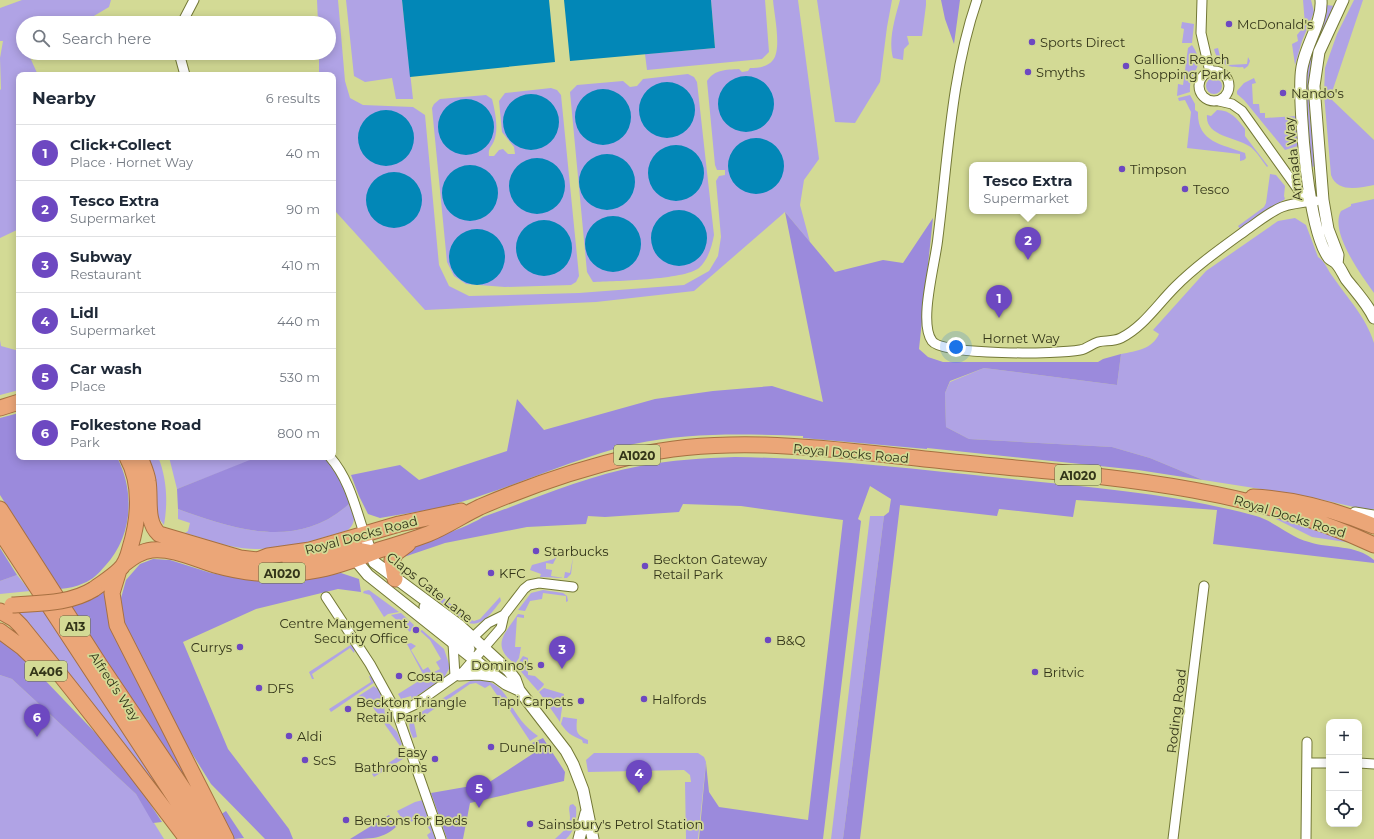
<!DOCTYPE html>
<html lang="en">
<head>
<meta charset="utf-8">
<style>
  :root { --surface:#fff; --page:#f2f2f3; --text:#1f2937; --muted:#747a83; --line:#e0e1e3; --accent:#6d48c1 }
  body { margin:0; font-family:Montserrat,sans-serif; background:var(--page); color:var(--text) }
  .controls { position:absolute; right:12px; bottom:12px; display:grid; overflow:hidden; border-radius:8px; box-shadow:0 2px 10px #0003 }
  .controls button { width:36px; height:36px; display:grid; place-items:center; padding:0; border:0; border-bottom:1px solid var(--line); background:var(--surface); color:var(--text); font:20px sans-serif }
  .you { position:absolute; left:956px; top:347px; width:14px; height:14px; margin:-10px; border:3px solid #fff; border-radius:50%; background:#1a73e8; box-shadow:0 0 0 6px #1a73e833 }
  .badge { display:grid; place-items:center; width:26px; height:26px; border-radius:50%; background:var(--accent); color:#fff; font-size:13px; font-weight:700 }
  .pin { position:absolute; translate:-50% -33px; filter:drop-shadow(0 1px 2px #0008) }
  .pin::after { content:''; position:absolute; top:21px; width:14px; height:12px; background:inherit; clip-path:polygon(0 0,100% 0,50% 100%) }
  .popup { position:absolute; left:969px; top:162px; width:118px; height:52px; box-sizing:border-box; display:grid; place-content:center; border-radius:8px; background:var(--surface); filter:drop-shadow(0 1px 3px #0005); font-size:13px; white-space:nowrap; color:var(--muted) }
  .popup b { font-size:15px; color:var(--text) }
  .popup::after { content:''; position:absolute; left:50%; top:100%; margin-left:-8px; border:8px solid transparent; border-top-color:var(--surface) }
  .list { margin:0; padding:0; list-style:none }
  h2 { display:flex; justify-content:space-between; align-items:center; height:52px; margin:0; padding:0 16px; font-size:17px }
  h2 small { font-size:13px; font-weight:400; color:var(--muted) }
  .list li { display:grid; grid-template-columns:26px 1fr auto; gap:12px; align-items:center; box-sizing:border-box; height:56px; padding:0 16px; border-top:1px solid var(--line) }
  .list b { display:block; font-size:15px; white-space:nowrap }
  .list p { margin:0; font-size:13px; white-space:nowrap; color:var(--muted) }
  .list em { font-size:13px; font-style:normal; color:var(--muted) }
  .icon { flex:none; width:22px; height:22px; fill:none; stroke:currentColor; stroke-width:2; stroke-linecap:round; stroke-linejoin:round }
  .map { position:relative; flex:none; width:1374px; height:839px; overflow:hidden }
  .search { position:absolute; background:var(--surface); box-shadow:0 2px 10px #0003; left:16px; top:16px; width:320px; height:44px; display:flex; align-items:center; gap:10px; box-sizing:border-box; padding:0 14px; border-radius:22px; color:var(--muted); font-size:15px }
  .panel { position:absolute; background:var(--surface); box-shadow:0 2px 10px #0003; left:16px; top:72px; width:320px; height:388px; border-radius:8px }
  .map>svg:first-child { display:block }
  .green { fill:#b0a3e5 }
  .forest { fill:#9b8adc }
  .water { fill:#0287b7 }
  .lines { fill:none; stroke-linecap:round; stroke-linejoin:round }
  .minor-casing { stroke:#737836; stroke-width:11 }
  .tertiary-casing { stroke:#737836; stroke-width:13 }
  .trunk-casing { stroke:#a77041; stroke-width:17 }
  .minor { stroke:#fff; stroke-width:9 }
  .tertiary { stroke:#fff; stroke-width:11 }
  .trunk { stroke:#eba678; stroke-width:15 }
  .trunk-bridge-casing { stroke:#a77041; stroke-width:17; stroke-linecap:butt }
  .trunk-bridge { stroke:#eba678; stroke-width:15 }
  .poi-dot { fill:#6d48c1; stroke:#d3da95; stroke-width:1.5 }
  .labels { text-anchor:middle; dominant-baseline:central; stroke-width:3.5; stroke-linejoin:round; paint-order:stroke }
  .shield { fill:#d3da95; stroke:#63663e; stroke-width:1 }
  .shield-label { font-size:12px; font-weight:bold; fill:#333519 }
  .poi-label { font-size:13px; fill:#333519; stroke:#d3da95; text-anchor:start }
  .street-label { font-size:13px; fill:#333519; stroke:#d3da95 }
</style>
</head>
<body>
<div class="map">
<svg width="1374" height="839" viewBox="0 0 1374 839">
  <rect width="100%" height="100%" fill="#d3da95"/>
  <path class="green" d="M22,0H111L109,7L82,23H23V53H28L38,75H19V229L0,238V90L1,89L0,58L3,41H0V8Z
    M317,0H338L345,81L350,98L363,105L413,107L425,115L439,265L449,286L469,296L579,293L684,285L709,271L718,256L721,237L716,181L719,176L725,175V170H717L715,165L707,81C715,69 726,70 739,69L742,72L748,71L750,68C758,68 768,67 773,60C782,49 774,14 773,0H798L819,159L804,180L800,205L810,242L785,212L694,291L596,302L425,310L336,212L333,199V75H319V53H329V23H318Z
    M346,0H402L413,99H396L392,78L365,82L354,76Z
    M711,0H765L769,52L762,59L647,70L645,54L715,48Z
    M817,0H892L887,27L880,82L855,123L835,122Z
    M900,0H926V5L922,36H907L909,44L904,49L903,60L893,58C888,40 895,18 900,0Z
    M1303,0H1311L1314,12L1302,41L1295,65L1292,44L1298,41L1297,35L1305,25Z
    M1354,0H1363L1330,98L1374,140V185C1359,188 1337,193 1331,175L1324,94L1325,68L1337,34Z
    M1326,5L1335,6C1327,24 1316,43 1312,62C1304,95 1313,133 1315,166L1312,167C1309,134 1301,98 1308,66C1312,45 1326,26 1326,5Z
    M1182,22L1194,24L1192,43H1182L1184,29L1181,28Z
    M1192,45C1208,69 1188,70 1190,92L1177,96L1178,84L1183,85L1188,48Z
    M1218,48L1220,56L1229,58V65L1247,64L1248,57L1250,61L1248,66L1244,69L1243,67C1229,68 1218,65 1214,49Z
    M688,74L694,77L697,82L714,235C712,246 708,260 699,268C684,280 614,281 593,282L587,272L570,92L577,85L623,81L630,87L637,86L643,79Z
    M1206 86a8 8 0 1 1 16 0a8 8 0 1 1-16 0Z
    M1254,78L1256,83L1252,84L1253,104H1259L1260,113H1265V118L1297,116L1298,146L1285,150L1244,100L1237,94V91L1244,83Z
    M551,88L557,90L561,95L579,276L576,282L571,285L505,287L466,284L454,276L447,262L432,108L434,104L440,99L486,95L492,99C495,111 499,129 494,141C491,148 488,148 489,156H494L499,150L503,149L508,154H515L514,147L502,132L499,101L505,93Z
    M1190,95L1195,104V110L1198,112C1197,142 1221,144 1245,153L1246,158L1244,160L1240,161V154L1187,148L1191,112L1185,100L1179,101L1178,98Z
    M1217,110C1231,110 1237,119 1245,129V136L1268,166L1267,167C1262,161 1256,150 1249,146C1235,137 1205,136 1207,115L1211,116Z
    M1270,174L1276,175L1285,186L1284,196L1285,199L1241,230L1238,226L1264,207L1266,203Z
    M1374,199V293C1362,276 1329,232 1341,211L1351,206V204Z
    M1295,218L1306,225L1318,257C1325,261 1328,271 1333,277C1348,299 1366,317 1374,343V509L1367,510L1306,496L1203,480L1150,458L1112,447L969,439L946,427L945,393L950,382L984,368L1117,385L1121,354C1137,351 1152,349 1159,334L1153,330L1206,271L1278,221Z
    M0,340L1,346L19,351V390L0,395Z
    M148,457H158C167,478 168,503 164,525L158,517L156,510Z
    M169,457H249V461L177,489Z
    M351,502C354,513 357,522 348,530C309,542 271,555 230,546C215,543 200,537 185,533L188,531L190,523L178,519V509C235,530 300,551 351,502Z
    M1260,511L1275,514L1359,544L1312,537L1274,518L1259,513Z
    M870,516H884L843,839H831Z
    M558,554L553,564L546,563V569L552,570L551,576L564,578L565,572L570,573L573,557L571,574L567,578L540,577L541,574L530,570L532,565L554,559Z
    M17,575L30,591L0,594V581Z
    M424,589C449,594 454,614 474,621L480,619L499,598L500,597L501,601C492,612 482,629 466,622Z
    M369,590L399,612L388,614L384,617L370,595L363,593L364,591Z
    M543,590L563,593L567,596L568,601L566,602V596L543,593L542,599L530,601L525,611L518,610L531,593Z
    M44,610L174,808V812L8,612Z
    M401,613L414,625L410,632L391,615Z
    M518,614L524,615V618L517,617L515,647H521L519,658L515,664C490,645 505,634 518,614Z
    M422,630L444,649L450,667L444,678L412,699L411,696L401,699L398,694L422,679L424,676L407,644L411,643L416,646L411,650L423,670L428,667L432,673L440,669L436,662L441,659L430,640L420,631Z
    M352,644L355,649L354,653L350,648L312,674L314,679H312L309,672Z
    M523,656L528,658V675L535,676L544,684L543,686L538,691L516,666Z
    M0,675L12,679L136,794L164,839H0Z
    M369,676L372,677L375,682L331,712L329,709L371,682Z
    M473,679C488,678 501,686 508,699L497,706L494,701L499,698L490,685L485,688L476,683L470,684L414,723L417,737L413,738C410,731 407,725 412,718Z
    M374,686L376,688L378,687L384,701L385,719L397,732L402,744L400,746L367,699L361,703L357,697Z
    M544,688L564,694L560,722L539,692Z
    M509,701C516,715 525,727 538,736L530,741L505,703Z
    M563,717L577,719C576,733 576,734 588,740V744L583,743L582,740C572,736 567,733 561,724Z
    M405,752L406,757L374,777L372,774Z
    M594,753H698L704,757L706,762L698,839H686L685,782H691L690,775L684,770L588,772L586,760Z
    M423,800L436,839H429L427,835L431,832L421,816L406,825L397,811L415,802Z
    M573,804L576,807C577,819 575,830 566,839H555C561,833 570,827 570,818C570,812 568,809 570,805Z"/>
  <path class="forest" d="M941,0H960L954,44L945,19Z
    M785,212L835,272L883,260L903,263L933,218L919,349L928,357L943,362H1098L1103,359L1121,354L1117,385L984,368L950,381L945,393L946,427L969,439L1112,447L1150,458L1203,480L1138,470L927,448V449L803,438V436C747,434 689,432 634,444C574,458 519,485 461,502C435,510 407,513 380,518L368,514L359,496L351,475L400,465L419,480L507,451L517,399L544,430L655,399L713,391L772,386L823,402Z
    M19,413V457H117C135,492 133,536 105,566C99,573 92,580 84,583C76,587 68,588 60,589L0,495V418Z
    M257,457H325L344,482L351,502C300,551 235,530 178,509L177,489Z
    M735,457C823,458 912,469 1002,478C1087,487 1173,493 1256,516C1274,521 1290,537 1309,542C1330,549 1356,544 1374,560V563L1213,544L1217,510L1076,500L1073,517L999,509L997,516L900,505L860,839H843L884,516L889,512L891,499L870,486L858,519L861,521L823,839H699L706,763L709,792L719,807L808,820L843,520L741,506L683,504L679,512L605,517L588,516L586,524L527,527L445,543L398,559C416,540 458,533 483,517C534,499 586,476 640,466C671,460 703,458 735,457Z
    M0,548L17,575L0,581Z
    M153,559L170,560L211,573L249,580L266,581L341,573L359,579L361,592L338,589L256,609L183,642L228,749L289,829L293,839H265L211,784L170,718L124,623L121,598L126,580L140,564Z
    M104,592C109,632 130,667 148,702C167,737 185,773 204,808L69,606L88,601Z
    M0,638L19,653L107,745L133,778L162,822L153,823L136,794L12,679L0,675Z
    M543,738L565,772L564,781L470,803L463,839H447L431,793L488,783L537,751L532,743Z
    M226,811L244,838L234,839L220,815Z
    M389,815L397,826C384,839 370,839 350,839Z"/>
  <path class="water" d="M402,0H549L555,62L410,77Z
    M564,0H711L715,48L570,61Z
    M718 104a28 28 0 1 1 56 0a28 28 0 1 1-56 0Z
    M639 110a28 28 0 1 1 56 0a28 28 0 1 1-56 0Z
    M575 117a28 28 0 1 1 56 0a28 28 0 1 1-56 0Z
    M503 122a28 28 0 1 1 56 0a28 28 0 1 1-56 0Z
    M438 127a28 28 0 1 1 56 0a28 28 0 1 1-56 0Z
    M358 138a28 28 0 1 1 56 0a28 28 0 1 1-56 0Z
    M728 166a28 28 0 1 1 56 0a28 28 0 1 1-56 0Z
    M648 173a28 28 0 1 1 56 0a28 28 0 1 1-56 0Z
    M579 182a28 28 0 1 1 56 0a28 28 0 1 1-56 0Z
    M509 186a28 28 0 1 1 56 0a28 28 0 1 1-56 0Z
    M442 193a28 28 0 1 1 56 0a28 28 0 1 1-56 0Z
    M366 200a28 28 0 1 1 56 0a28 28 0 1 1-56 0Z
    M651 238a28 28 0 1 1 56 0a28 28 0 1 1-56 0Z
    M585 244a28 28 0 1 1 56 0a28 28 0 1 1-56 0Z
    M516 248a28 28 0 1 1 56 0a28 28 0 1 1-56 0Z
    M449 257a28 28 0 1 1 56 0a28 28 0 1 1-56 0Z"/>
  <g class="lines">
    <g class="minor-casing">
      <path id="minor" d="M977,0C951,75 948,158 938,237C936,261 918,322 932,341C943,356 1059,354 1080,350C1087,349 1091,344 1098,342C1105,340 1113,342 1121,338C1143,327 1157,305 1175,287C1197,265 1223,247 1249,228C1259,221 1270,212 1282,207C1292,203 1305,202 1316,201
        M1202,0L1201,33L1210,72
        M182,23L194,0
        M179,53L185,75
        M1199 86a15 15 0 1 1 30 0a15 15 0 1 1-30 0Z
        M1219,101L1232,104L1242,111L1307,202
        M330,457C349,479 355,506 364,533
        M326,597L370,664L397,713L441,839
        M469,641L488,623L504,615
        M453,643L455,676
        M397,713L414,705L455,676L463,672L501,628L504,615L524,589L529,585L539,583L573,587
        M1307,763H1329
        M1359,763L1374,764
        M1173,839L1204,586
        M1306,839L1307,742"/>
    </g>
    <g class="tertiary-casing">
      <path id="tertiary" d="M1321,0C1323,24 1302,49 1301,76C1299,111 1308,231 1329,258C1331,260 1334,261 1336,263C1340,267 1343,274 1346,279C1356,292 1367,303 1374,318
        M1337,264L1338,255L1328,229L1323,200L1314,86L1319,52L1343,0
        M1355,513L1374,516
        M364,533L374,562L460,626L509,671L515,679L519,690L566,751L573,764L583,790L593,839
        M357,552L358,563L368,575L495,676L506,684L519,690
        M425,607L469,649
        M459,675L479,674L494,676
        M579,839L586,813"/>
    </g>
    <g class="trunk-casing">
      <path id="trunk" d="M0,408L19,402
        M140,457C143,465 147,473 148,481C151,498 145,521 159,534L240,558L258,560L268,556L310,550L399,524L461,511
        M1253,497C1296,499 1335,510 1374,526
        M0,509L100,665L217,839
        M0,531L202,839
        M290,563L317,559L353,549L368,552
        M124,564C132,558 141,551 152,550C173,548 195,559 215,565C247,574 284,577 318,570C339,566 359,558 379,550C396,545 412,540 428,534C446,527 463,515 480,507C529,486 582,468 634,456C735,433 843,451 944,461C1089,476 1240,482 1374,545
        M119,570L112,593L117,625L226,839
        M395,579L392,560L396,553L408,544
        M94,589C102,583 112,577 119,570C125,565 128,556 130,548C139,519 142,484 127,457
        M0,611L14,619L21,626C78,696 133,767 187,839
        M0,631L23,648L48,672"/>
    </g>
    <use href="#minor" class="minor"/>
    <use href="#tertiary" class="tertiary"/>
    <use href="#trunk" class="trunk"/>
    <g class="trunk-bridge-casing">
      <path id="trunk-bridge" d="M12,605C40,603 70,604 94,589"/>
    </g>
    <use href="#trunk-bridge" class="trunk-bridge"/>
  </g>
  <g class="poi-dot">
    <circle cx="1229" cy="24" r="4"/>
    <circle cx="1032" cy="42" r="4"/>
    <circle cx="1126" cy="66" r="4"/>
    <circle cx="1028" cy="72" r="4"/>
    <circle cx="1283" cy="93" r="4"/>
    <circle cx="1122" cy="169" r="4"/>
    <circle cx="1185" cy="189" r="4"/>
    <circle cx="536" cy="551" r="4"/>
    <circle cx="645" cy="566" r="4"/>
    <circle cx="491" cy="573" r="4"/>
    <circle cx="416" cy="630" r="4"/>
    <circle cx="768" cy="640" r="4"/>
    <circle cx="240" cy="647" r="4"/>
    <circle cx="541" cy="665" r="4"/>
    <circle cx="1035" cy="672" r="4"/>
    <circle cx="399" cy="676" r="4"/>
    <circle cx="259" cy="688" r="4"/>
    <circle cx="644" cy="699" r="4"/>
    <circle cx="581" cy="701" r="4"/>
    <circle cx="348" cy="709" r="4"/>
    <circle cx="289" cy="736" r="4"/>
    <circle cx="491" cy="747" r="4"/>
    <circle cx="435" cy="759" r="4"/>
    <circle cx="305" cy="760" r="4"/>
    <circle cx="346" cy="820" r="4"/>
    <circle cx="530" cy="824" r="4"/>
  </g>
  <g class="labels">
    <g class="shield">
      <rect x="614" y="445" width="46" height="20" rx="3"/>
      <rect x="1055" y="465" width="46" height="20" rx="3"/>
      <rect x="259" y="563" width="46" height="20" rx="3"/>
      <rect x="60" y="616" width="30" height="20" rx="3"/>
      <rect x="25" y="661" width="42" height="20" rx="3"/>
    </g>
    <g class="shield-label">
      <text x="637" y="455">A1020</text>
      <text x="1078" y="475">A1020</text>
      <text x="282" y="573">A1020</text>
      <text x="75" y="626">A13</text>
      <text x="46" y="671">A406</text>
    </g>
    <g class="poi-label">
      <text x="1237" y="24">McDonald's</text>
      <text x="1040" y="42">Sports Direct</text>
      <text x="1134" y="59">Gallions Reach<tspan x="1134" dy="15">Shopping Park</tspan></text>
      <text x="1036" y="72">Smyths</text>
      <text x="1291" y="93">Nando's</text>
      <text x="1130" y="169">Timpson</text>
      <text x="1193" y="189">Tesco</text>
      <text x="544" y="551">Starbucks</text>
      <text x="653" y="559">Beckton Gateway<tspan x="653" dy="15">Retail Park</tspan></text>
      <text x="499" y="573">KFC</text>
      <text x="408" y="623" text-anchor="end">Centre Mangement<tspan x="408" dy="15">Security Office</tspan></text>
      <text x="776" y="640">B&amp;Q</text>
      <text x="232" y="647" text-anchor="end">Currys</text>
      <text x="533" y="665" text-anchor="end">Domino's</text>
      <text x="1043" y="672">Britvic</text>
      <text x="407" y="676">Costa</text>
      <text x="267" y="688">DFS</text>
      <text x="652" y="699">Halfords</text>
      <text x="573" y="701" text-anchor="end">Tapi Carpets</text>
      <text x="356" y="702">Beckton Triangle<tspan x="356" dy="15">Retail Park</tspan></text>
      <text x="297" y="736">Aldi</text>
      <text x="499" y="747">Dunelm</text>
      <text x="427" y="752" text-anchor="end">Easy<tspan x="427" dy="15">Bathrooms</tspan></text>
      <text x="313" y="760">ScS</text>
      <text x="354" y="820">Bensons for Beds</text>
      <text x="538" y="824">Sainsbury's Petrol Station</text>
    </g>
    <g class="street-label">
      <text transform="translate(1293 159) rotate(-96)">Armada Way</text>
      <text x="1021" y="338">Hornet Way</text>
      <text transform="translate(851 453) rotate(5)">Royal Docks Road</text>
      <text transform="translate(1290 516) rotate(17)">Royal Docks Road</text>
      <text transform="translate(361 535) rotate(-15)">Royal Docks Road</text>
      <text transform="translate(430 587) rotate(38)">Claps Gate Lane</text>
      <text transform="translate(115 686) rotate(56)">Alfred's Way</text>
      <text transform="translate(1176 711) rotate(-83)">Roding Road</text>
    </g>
  </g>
</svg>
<div class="controls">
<button>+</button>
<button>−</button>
<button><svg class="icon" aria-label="locate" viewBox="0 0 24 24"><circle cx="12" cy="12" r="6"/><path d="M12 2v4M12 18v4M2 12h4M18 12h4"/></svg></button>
</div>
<div class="you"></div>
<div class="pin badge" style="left:999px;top:318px">1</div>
<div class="pin badge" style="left:1028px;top:260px">2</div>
<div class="popup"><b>Tesco Extra</b>Supermarket</div>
<div class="pin badge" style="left:562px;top:669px">3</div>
<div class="pin badge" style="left:639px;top:793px">4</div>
<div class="pin badge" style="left:479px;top:808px">5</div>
<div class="pin badge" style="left:37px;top:737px">6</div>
<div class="search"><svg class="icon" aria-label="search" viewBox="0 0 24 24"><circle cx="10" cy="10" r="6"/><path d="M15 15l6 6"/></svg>Search here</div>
<section class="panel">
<h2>Nearby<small>6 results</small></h2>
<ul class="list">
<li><span class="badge">1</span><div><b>Click+Collect</b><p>Place · Hornet Way</p></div><em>40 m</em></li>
<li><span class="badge">2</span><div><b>Tesco Extra</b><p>Supermarket</p></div><em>90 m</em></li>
<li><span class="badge">3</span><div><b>Subway</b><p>Restaurant</p></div><em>410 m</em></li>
<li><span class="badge">4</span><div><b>Lidl</b><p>Supermarket</p></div><em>440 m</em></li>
<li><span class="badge">5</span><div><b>Car wash</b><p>Place</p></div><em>530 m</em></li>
<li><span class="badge">6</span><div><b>Folkestone Road</b><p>Park</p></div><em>800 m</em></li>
</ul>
</section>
</div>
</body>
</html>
